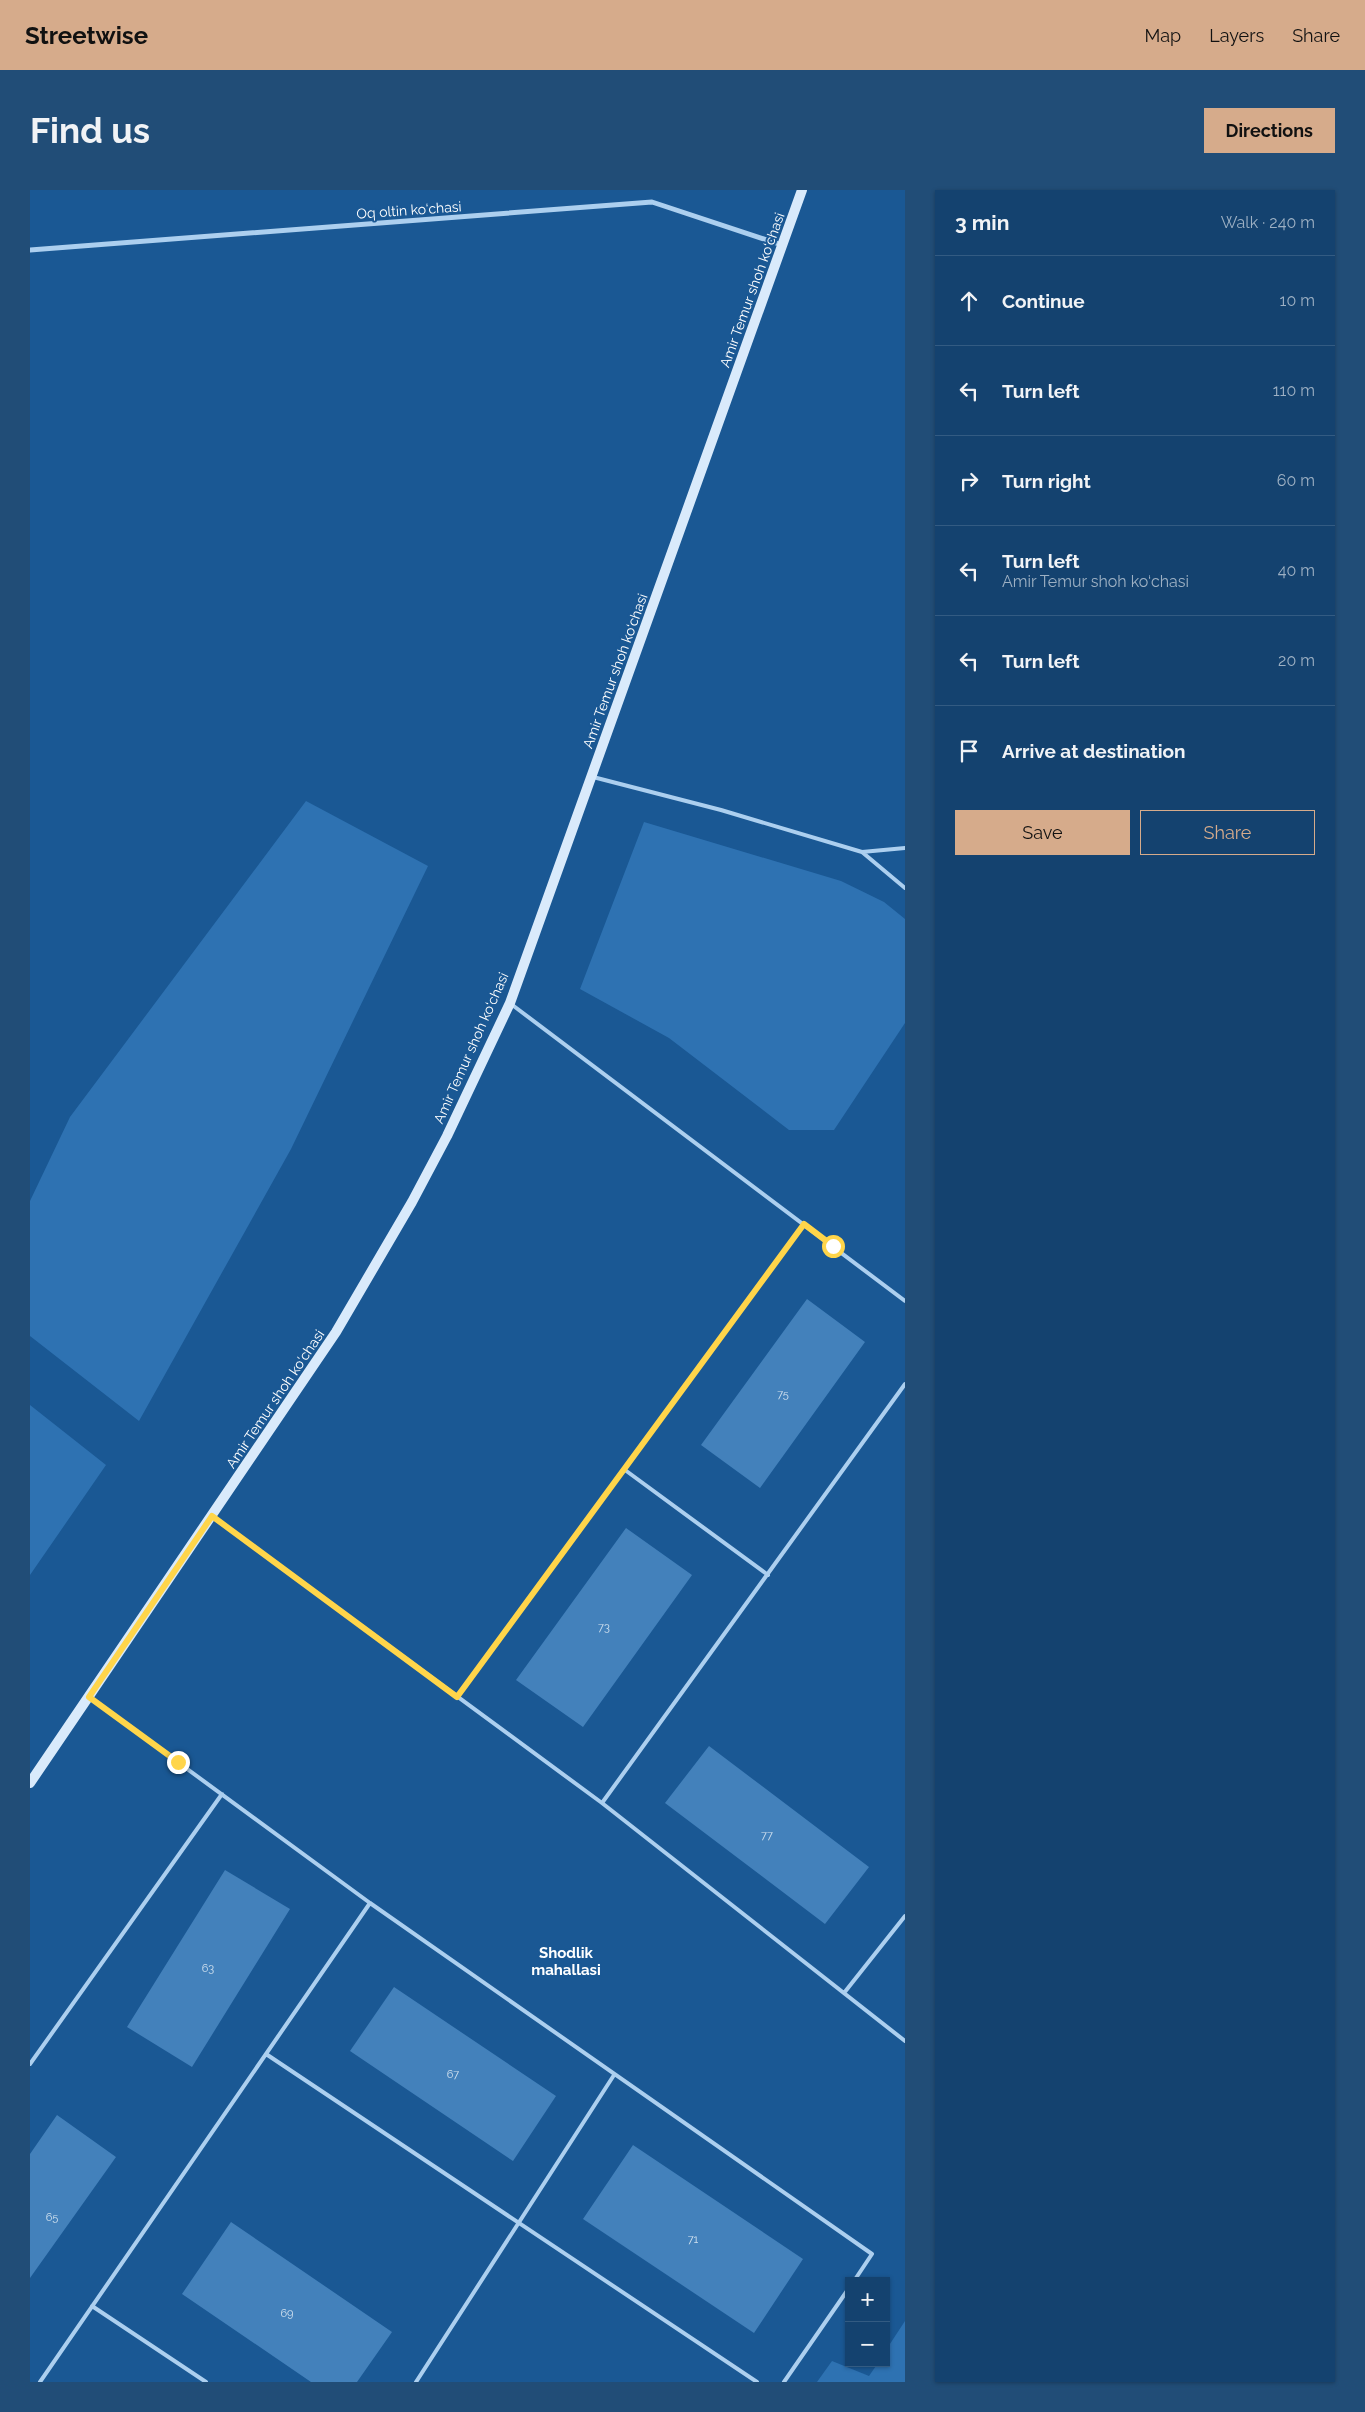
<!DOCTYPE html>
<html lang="en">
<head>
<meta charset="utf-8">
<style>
  :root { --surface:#14426f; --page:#214d77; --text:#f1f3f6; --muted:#9db0c3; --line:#335b82; --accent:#d6ab8b }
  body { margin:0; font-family:Raleway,sans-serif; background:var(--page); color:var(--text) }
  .controls { position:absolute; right:15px; bottom:15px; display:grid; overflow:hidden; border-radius:0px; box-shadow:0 1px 4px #0004 }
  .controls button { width:45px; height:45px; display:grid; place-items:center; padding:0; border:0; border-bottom:1px solid var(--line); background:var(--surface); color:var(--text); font:25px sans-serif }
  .stop { position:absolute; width:15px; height:15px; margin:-11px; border:4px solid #ffd54a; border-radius:50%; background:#fff }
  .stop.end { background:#ffd54a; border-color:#fff; box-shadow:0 1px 5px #0008 }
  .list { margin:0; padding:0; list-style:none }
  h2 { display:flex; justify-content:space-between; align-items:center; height:65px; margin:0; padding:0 20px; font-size:21px }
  h2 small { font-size:16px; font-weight:400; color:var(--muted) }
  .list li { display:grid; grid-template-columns:32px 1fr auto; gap:15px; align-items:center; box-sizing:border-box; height:90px; padding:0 20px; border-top:1px solid var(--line) }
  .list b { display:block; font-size:19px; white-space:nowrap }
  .list p { margin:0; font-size:16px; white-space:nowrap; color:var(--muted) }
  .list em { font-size:16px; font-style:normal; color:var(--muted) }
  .actions { display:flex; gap:10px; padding:15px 20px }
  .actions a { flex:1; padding:11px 0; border:1px solid var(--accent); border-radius:0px; text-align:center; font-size:18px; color:var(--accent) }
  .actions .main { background:var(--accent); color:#111 }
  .icon { flex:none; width:28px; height:28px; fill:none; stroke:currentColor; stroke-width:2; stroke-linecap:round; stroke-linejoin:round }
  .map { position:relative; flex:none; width:875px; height:2192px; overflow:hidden; border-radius:0px }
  header { display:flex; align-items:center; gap:30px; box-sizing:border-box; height:70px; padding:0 25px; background:var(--accent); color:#111 }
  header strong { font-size:24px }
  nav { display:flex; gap:28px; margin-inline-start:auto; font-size:18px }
  .intro { display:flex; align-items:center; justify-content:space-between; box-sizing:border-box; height:120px; padding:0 30px }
  h1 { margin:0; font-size:35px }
  .button { padding:12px 22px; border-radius:0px; background:var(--accent); color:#111; font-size:18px; font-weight:700 }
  main { display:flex; gap:30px; padding:0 30px }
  aside { flex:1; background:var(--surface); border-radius:0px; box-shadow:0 1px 4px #0004 }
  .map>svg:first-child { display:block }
  .green { fill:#2e72b2 }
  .building { fill:#4381bb }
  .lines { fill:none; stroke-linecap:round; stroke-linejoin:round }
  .service { stroke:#accfef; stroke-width:4 }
  .minor { stroke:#accfef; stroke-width:5 }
  .secondary { stroke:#d9eafb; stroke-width:10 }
  .route { stroke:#ffd54a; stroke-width:6 }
  .labels { text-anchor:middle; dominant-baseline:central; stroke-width:4; stroke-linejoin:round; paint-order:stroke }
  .number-label { font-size:11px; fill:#d0e0ee }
  .street-label { font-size:14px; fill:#fff; stroke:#1a5894 }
  .neighbourhood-label { font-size:15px; font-weight:bold; fill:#fff; stroke:#1a5894 }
</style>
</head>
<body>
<header>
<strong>Streetwise</strong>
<nav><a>Map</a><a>Layers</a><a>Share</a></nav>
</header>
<div class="intro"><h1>Find us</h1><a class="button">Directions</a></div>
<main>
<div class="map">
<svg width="875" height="2192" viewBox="0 0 875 2192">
  <rect width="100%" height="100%" fill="#1a5894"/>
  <path class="green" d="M276,611L398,676L261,959L109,1231L0,1146V1011L40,927Z
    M614,632L811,691L854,712L875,729V833L804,940H759L639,848L550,799Z
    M0,1215L76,1275L0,1385Z
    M875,2131V2192H787L802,2171L839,2186L848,2173H856V2160Z"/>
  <path class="building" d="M777,1109L835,1152L730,1298L671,1255Z
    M596,1338L662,1385L553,1537L486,1490Z
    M679,1556L839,1677L795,1734L635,1613Z
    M195,1680L260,1719L162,1877L97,1837Z
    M364,1797L526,1906L483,1971L320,1861Z
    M27,1925L86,1967L0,2088V1964Z
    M603,1955L773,2069L724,2143L553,2029Z
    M201,2032L362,2142L327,2192H281L152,2104Z"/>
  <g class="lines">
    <path class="service" d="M563,587L691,620L832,662L875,698
      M832,662L875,658
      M481,814L875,1111
      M595,1280L738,1385
      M182,1326L572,1613L875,1851
      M59,1507L340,1713L842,2064L824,2091
      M427,1507L774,1034
      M572,1613L875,1194
      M814,1803L875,1726
      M236,1864L727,2192
      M0,1874L192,1604
      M62,2116L176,2192
      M10,2192L340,1713
      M386,2192L584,1885
      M754,2192L819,2098"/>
    <path class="minor" d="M0,60L622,12L752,55"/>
    <path class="secondary" d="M0,1593L306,1142L382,1012L417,946L480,813L772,0"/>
  </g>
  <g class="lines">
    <path class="route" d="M148,1572L59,1507L182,1326L427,1507L774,1034L803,1056"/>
  </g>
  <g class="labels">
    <g class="number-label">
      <text x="753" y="1204">75</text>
      <text x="574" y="1437">73</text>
      <text x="737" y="1645">77</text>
      <text x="178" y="1778">63</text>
      <text x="423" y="1884">67</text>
      <text x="22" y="2027">65</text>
      <text x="663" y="2049">71</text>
      <text x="257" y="2123">69</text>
    </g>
    <g class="street-label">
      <text transform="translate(379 20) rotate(-4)">Oq oltin ko‘chasi</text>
      <text transform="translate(722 100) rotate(-70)">Amir Temur shoh ko‘chasi</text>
      <text transform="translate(585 481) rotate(-70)">Amir Temur shoh ko‘chasi</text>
      <text transform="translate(441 858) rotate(-66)">Amir Temur shoh ko‘chasi</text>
      <text transform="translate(245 1209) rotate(-56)">Amir Temur shoh ko‘chasi</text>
    </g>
    <g class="neighbourhood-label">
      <text x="536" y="1763">Shodlik<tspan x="536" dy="17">mahallasi</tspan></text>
    </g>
  </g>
</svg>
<div class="controls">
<button>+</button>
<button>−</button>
</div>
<div class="stop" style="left:803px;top:1056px"></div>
<div class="stop end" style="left:148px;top:1572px"></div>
</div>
<aside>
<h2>3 min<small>Walk · 240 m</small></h2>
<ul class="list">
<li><svg class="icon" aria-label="ahead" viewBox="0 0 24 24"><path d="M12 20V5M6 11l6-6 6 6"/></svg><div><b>Continue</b></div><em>10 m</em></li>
<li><svg class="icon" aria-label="left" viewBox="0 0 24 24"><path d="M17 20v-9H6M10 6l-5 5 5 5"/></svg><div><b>Turn left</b></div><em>110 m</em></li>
<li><svg class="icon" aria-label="right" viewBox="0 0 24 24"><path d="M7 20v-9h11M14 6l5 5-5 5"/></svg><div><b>Turn right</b></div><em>60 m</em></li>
<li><svg class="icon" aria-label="left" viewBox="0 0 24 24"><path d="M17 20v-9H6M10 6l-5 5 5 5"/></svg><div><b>Turn left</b><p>Amir Temur shoh ko‘chasi</p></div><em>40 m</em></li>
<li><svg class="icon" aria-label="left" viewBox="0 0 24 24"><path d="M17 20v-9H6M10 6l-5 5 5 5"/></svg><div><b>Turn left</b></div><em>20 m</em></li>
<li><svg class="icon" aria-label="arrive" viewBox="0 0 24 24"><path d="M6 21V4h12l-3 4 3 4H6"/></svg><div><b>Arrive at destination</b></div></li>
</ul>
<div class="actions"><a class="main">Save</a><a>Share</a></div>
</aside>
</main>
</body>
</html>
